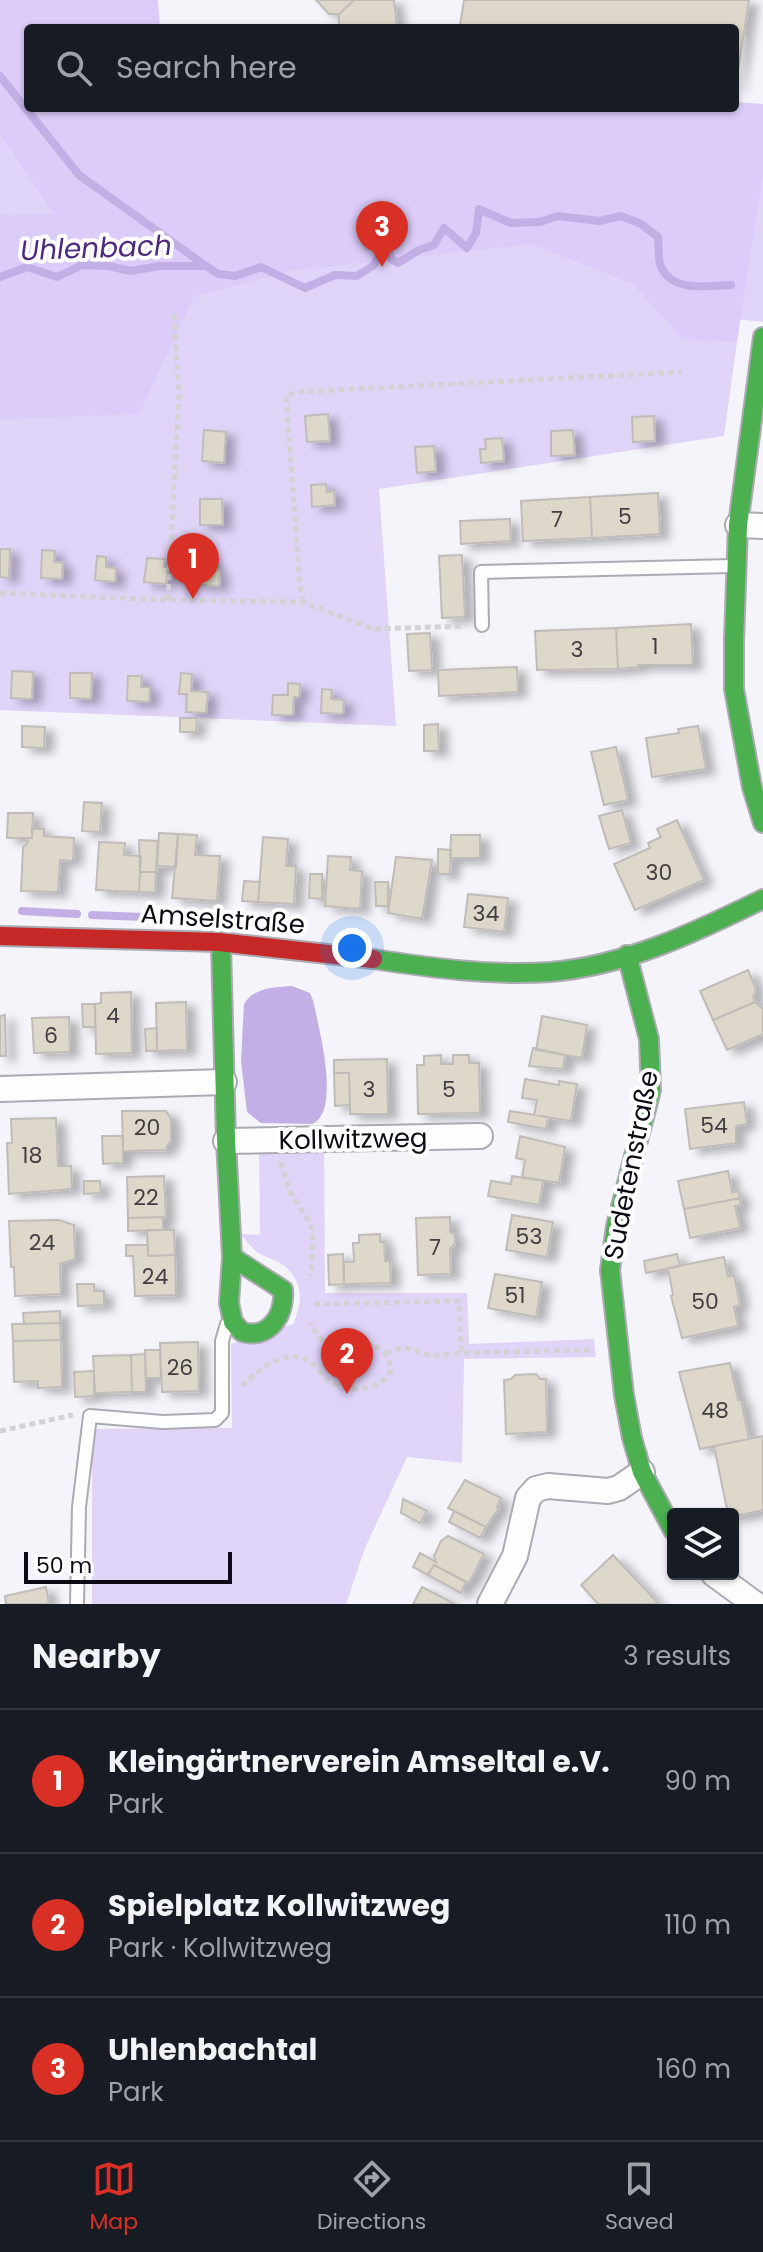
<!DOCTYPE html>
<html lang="en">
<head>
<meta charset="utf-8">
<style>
  :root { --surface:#171b24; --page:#20242c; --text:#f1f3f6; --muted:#9ea1a6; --line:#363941; --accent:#d93025 }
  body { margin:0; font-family:Poppins,sans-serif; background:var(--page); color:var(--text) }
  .controls { position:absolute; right:24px; bottom:24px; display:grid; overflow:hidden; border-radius:8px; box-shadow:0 2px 6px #0004 }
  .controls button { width:72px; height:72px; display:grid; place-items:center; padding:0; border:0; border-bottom:2px solid var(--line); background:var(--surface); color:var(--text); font:40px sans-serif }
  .scale { position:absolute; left:24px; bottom:20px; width:208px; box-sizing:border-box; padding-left:8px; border:4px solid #0e0a15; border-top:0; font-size:22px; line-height:28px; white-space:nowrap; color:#0e0a15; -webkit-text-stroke:6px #fff; paint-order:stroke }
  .you { position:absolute; left:352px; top:948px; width:28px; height:28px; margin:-20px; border:6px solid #fff; border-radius:50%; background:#1a73e8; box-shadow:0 0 0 12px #1a73e833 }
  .badge { display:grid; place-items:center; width:52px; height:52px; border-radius:50%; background:var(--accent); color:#fff; font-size:26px; font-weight:700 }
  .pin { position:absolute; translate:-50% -66px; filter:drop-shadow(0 2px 4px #0008) }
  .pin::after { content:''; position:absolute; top:42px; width:28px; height:24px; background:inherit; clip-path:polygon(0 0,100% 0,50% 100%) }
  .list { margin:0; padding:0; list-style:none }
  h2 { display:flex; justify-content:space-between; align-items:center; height:104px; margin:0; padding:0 32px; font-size:34px }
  h2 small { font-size:26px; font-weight:400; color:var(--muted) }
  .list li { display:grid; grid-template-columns:52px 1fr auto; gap:24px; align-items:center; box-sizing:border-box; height:144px; padding:0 32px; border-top:2px solid var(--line) }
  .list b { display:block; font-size:30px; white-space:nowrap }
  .list p { margin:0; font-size:26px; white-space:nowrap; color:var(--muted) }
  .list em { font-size:26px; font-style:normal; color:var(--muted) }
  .icon { flex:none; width:44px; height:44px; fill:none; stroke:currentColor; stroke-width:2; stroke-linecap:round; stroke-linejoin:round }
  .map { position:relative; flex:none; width:763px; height:1604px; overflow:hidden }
  .search { position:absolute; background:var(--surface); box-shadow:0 2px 6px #0004; left:24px; right:24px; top:24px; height:88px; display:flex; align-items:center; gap:20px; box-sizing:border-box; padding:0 28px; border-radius:8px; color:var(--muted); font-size:30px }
  .sheet { height:536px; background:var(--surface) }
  nav { display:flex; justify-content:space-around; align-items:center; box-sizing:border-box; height:112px; border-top:2px solid var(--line); background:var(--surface); font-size:22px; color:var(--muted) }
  nav a { display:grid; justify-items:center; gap:4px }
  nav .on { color:var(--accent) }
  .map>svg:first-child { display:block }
  .green { fill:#e0d4f9 }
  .forest { fill:#dbccf9 }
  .water { fill:#c2afe6 }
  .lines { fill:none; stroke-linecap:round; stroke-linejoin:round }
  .stream { stroke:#c2afe6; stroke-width:8 }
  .building { fill:#ded8ca; stroke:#bfbcb9; stroke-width:2; filter:url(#shadow) }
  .lane-casing { stroke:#acaab2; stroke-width:16 }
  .street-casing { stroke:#acaab2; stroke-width:28 }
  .fast-casing { stroke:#acaab2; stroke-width:22 }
  .jam-casing { stroke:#acaab2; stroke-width:22 }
  .path { stroke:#d3d3d5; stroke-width:5; stroke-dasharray:6 4; stroke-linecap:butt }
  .lane { stroke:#fefdfe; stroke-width:12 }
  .street { stroke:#fefdfe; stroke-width:24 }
  .fast { stroke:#4caf50; stroke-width:18 }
  .jam { stroke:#c62828; stroke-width:18 }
  .labels { text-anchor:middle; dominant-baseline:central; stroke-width:8; stroke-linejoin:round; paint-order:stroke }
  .number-label { font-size:22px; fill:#423e42 }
  .street-label { font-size:26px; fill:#0e0a15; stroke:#fff }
  .water-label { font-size:28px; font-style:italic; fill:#4f2980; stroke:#fff }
</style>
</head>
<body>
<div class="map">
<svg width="763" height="1604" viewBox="0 0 763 1604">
  <defs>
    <filter id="shadow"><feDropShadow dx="9" dy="5" stdDeviation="4" flood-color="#0004"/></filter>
  </defs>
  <rect width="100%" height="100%" fill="#f5f4fa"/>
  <path class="green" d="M763,114V322L736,319L735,341L737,342L724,436L379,489L396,726L0,710V136L55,215Z
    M259,1150H324L325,1293H467L469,1344L594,1339L596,1357L464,1359L462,1463L407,1457L365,1548L346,1604H92V1429L232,1428L231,1344L293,1324C304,1301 303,1278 280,1263C273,1259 264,1257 257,1252C251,1247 246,1240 240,1234L260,1235Z"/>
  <path class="forest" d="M0,0H158L160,28H28V108H735V102L763,104V173L737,342L683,339L633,284L532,244L295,270L194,296L139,414L0,419V215L54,214L0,136Z"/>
  <path class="water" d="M292,986L310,993L313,1000C318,1025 342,1112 312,1124L261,1123L247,1112L241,1061L244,1004C253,988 275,987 292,986Z"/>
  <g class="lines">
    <path class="stream" d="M0,76L79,175L206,266
      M0,277L27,267L57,277L82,265L108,266L131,271L159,266H206L218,274L235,276L261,267L305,288L335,275L357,276L374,265L386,242L391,259L398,263L419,250L434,245L444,228L467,248L476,233L479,209L511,223L540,222L558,216L599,221L621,216L641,224L658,237C659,245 658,256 660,264C670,293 707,286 731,285
      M22,911L77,914
      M92,915L143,917
      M173,920L213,922"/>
  </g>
  <path class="building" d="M316,0H354L339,14H329Z
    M354,0H394L397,28H339V14Z
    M464,0H749L735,90V28H479L460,25Z
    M328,414L330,441L307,442L305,416Z
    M654,416L655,441L633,442L632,417Z
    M204,430L226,432L224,463L202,461Z
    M573,430L575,455L551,456V431Z
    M502,438L504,461L481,463L480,449H486L485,439Z
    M434,446L436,471L417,473L415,447Z
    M326,484L327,492L334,491L335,505L312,507L311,485Z
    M658,493L660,534L592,538L590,497Z
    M590,497L592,538L523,541L521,501Z
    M200,499H222L223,525H200Z
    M510,519L511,541L461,544L460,521Z
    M0,549H10L9,578L0,577Z
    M42,550L55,551L54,562L63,563L62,579L41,578Z
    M462,555L465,617L442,618L439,556Z
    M97,556L106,557V567L116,568L115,582L95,580Z
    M147,558L165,559L164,567H168L166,584L144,582Z
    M198,560H214V569L220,570L219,586L197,585Z
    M691,624L693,665H638V667L618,669L616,628Z
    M616,628L618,669L537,670L535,631Z
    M430,633L432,670L409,671L407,634Z
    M517,667L518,692L439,696L438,670Z
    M12,671L33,672L32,699L11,698Z
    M70,673H92L91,699L70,698Z
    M181,673L192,674L191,691L208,692L206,713L186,712L187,694H179Z
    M128,676H142L141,687H150L149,702L127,701Z
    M288,683L300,684L299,697H294L293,715H272L273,695H288Z
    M322,689L332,690L331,699L344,700L343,714L321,713Z
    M180,718H197L196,732H180Z
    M438,724L439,751H424V725Z
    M22,726L45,727L44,748L22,747Z
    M698,726L706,769L652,777L646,738L679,733L678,729Z
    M616,747L628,800L604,805L591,752Z
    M84,802L102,803L100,832L82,831Z
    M622,810L631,843L609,849L599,816Z
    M8,813H33L32,838H7Z
    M677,820L704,880L635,910L614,864L650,848L648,843L661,837L657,829Z
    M32,829H44V836L74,838L73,861L60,860L58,892L21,891L23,847L27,844L28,838H32Z
    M159,833L178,834L176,867L157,866Z
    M178,834L197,835L195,855L220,856L217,901L172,898Z
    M451,835H480V858H450Z
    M263,837L288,839L286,866H296L294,904L258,902Z
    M139,840L158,841L156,872H140Z
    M99,842L125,843L124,855L141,856L139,892L96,890Z
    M438,849L451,850L450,874H438Z
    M328,856L351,857L350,870L362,871L360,909L325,906Z
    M396,857L432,860L422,919L388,913Z
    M140,872H156L155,893L139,892Z
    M310,874H322V899L309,898Z
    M244,881L260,882L258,902L242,901Z
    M375,882H388V906H376Z
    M468,894L508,898L504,932L464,927Z
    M748,970L756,989L753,997L755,1002L713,1020L700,991Z
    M131,992L132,1053L96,1054L95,1004L101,1003V993Z
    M186,1002L187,1050L157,1051L156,1003Z
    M755,1002L763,1009V1034L727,1050L713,1020Z
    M82,1004H95V1027H83Z
    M5,1015L6,1056H0V1016Z
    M542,1016L587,1025L582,1058L536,1050Z
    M69,1017L70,1052L34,1053L32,1018Z
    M157,1028V1051H146L145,1029Z
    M533,1048L565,1055L563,1069L529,1066Z
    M441,1055V1064H453V1055H469V1063H479L480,1113L418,1114L417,1065H424V1056Z
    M387,1059L388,1114H350L349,1073H334V1060Z
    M334,1073H349L350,1105L335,1106Z
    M525,1079L559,1085V1081L577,1084L571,1121L534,1115L537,1100L522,1098Z
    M744,1102L747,1124L736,1126V1143L690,1149L685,1109Z
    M122,1111H166L171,1119V1141L167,1146V1150L123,1151Z
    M510,1111L548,1117L546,1129L508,1122Z
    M56,1118L58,1166H71L72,1189L9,1194L7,1143H12L11,1119Z
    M102,1136H123V1163L103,1164Z
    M520,1136L565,1147L559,1183L522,1177L525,1160L516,1158Z
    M728,1171L732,1192L738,1191L740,1198L684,1209L678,1181Z
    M164,1176L166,1217L128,1218L127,1177Z
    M512,1176L543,1181L539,1205L488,1196L491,1181L511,1184Z
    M84,1181H100L101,1193L84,1194Z
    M740,1198L741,1205L735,1206L740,1228L690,1238L684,1209Z
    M512,1215L553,1222L547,1257L506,1250Z
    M163,1217V1230L128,1231V1218Z
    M450,1217V1232L455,1235V1244L450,1249L451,1274L418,1275L416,1218Z
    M59,1220L74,1225L75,1259L60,1264L61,1294L15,1296L14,1267H11L9,1221Z
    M147,1230H174L175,1255L148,1256Z
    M380,1234V1242H384L385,1261H390L391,1283L344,1284V1262H354L353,1243H359V1235Z
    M126,1245H148V1256L175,1255L176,1295L135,1296L133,1256H126Z
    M343,1254L344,1284L329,1285L328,1255Z
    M677,1254L680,1266L646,1273L644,1261Z
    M724,1257L728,1277L734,1275L740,1305L734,1307L738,1326L682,1338L671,1296L673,1295L668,1268Z
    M495,1274L542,1282L536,1317L488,1308Z
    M77,1284H94V1291H104V1305L78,1306Z
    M60,1311V1323L24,1324L23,1313Z
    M60,1323L61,1340L13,1341L12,1324Z
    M61,1340L62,1387L38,1388V1381L14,1382L13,1341Z
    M198,1342L199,1391L162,1392L160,1343Z
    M145,1350H160L161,1378H146Z
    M145,1354L146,1392H132L131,1355Z
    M131,1355L132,1392L95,1393L93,1356Z
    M730,1363L738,1400H745H741L749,1439L700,1449L679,1372Z
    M94,1371V1396L75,1397L74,1372Z
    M536,1374L540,1379H546L547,1432L506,1434L504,1380L511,1379L515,1375Z
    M763,1436V1510L733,1517V1514H728L714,1446Z
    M465,1480L501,1498L497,1507L499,1508L486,1527L448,1508Z
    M403,1499L427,1511L420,1523L401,1513Z
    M454,1511L486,1527L480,1538L449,1522Z
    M448,1536L484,1554L469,1583L434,1565L428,1575L413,1567L420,1553L436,1562L434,1556L441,1541Z
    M613,1555L659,1604H598L581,1585Z
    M434,1565L466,1582L461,1593L428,1575Z
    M46,1587L49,1604H6L5,1596Z
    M422,1587L455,1604H413Z"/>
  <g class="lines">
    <g class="lane-casing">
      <path id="lane" d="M482,625L481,572L733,566
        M77,1604L79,1507L90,1416L163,1422L215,1420L222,1413V1341L227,1324"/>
    </g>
    <g class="street-casing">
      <path id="street" d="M738,525L763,526
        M0,1089L224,1082
        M226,1141L480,1136
        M714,1574L755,1604
        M490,1604L515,1556L528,1498L536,1489L548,1486L608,1491L619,1488L642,1472"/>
    </g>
    <g class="fast-casing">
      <path id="fast" d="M763,337L738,525L734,640V689L752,787L763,823
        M221,944L226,1140L232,1257L229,1303L233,1322L242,1332C270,1340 285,1314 283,1290L232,1257
        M627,955L649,1039L651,1090L616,1226L610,1270L624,1395L632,1438L642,1472L673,1530
        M373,959C432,968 491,976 550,972C625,966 696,932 763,899"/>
    </g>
    <g class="jam-casing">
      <path id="jam" d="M0,936L219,942L373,959"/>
    </g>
    <path class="path" d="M0,593L168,600L303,602L373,629L465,626
      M168,600L179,394L174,313
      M303,602L300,587L286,396L297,392L682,372
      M281,1162L289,1190L311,1224L313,1243L311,1276
      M314,1304L459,1301L461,1353L590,1350
      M386,1353L404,1347L432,1356L461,1353
      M242,1386C259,1369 289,1344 313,1364C319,1369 323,1378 331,1382C350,1394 381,1391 391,1370C382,1315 331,1378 311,1322
      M0,1431L73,1415"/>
    <use href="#lane" class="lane"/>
    <use href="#street" class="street"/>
    <use href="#fast" class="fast"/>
    <use href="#jam" class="jam"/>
  </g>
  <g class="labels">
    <g class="number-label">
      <text x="625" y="516">5</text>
      <text x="557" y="519">7</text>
      <text x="655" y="646">1</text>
      <text x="577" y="649">3</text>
      <text x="659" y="872">30</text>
      <text x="486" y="913">34</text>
      <text x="113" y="1015">4</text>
      <text x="51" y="1035">6</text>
      <text x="369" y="1089">3</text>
      <text x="449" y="1089">5</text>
      <text x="714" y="1125">54</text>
      <text x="147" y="1127">20</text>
      <text x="32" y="1155">18</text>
      <text x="146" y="1197">22</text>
      <text x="529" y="1236">53</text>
      <text x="42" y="1242">24</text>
      <text x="435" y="1247">7</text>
      <text x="155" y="1276">24</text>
      <text x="515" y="1295">51</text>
      <text x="705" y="1301">50</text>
      <text x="180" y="1367">26</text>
      <text x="715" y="1410">48</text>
    </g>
    <g class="street-label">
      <text transform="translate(223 919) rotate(4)">Amselstraße</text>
      <text transform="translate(353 1139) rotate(-1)">Kollwitzweg</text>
      <text transform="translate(631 1165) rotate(-79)">Sudetenstraße</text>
    </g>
    <g class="water-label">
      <text transform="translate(96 248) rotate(-2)">Uhlenbach</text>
    </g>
  </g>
</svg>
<div class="controls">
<button><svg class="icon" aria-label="layers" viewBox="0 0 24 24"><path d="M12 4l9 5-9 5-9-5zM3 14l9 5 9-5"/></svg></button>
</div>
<div class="scale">50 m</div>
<div class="you"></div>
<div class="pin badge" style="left:193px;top:599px">1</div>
<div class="pin badge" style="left:347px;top:1394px">2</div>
<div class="pin badge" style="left:382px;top:267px">3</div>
<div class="search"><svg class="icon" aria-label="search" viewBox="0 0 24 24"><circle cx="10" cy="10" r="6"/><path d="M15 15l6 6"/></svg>Search here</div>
</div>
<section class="sheet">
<h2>Nearby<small>3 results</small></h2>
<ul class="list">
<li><span class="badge">1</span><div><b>Kleingärtnerverein Amseltal e.V.</b><p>Park</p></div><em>90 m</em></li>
<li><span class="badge">2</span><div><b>Spielplatz Kollwitzweg</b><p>Park · Kollwitzweg</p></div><em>110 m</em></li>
<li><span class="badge">3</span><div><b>Uhlenbachtal</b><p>Park</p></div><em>160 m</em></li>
</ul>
</section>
<nav>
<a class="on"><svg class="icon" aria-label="map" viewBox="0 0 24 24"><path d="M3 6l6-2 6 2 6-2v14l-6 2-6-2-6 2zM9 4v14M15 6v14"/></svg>Map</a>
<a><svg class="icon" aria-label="directions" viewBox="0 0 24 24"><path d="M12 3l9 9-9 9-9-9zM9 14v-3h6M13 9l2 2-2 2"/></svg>Directions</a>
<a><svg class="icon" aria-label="saved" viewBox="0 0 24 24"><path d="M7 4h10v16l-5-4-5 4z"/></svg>Saved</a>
</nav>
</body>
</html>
